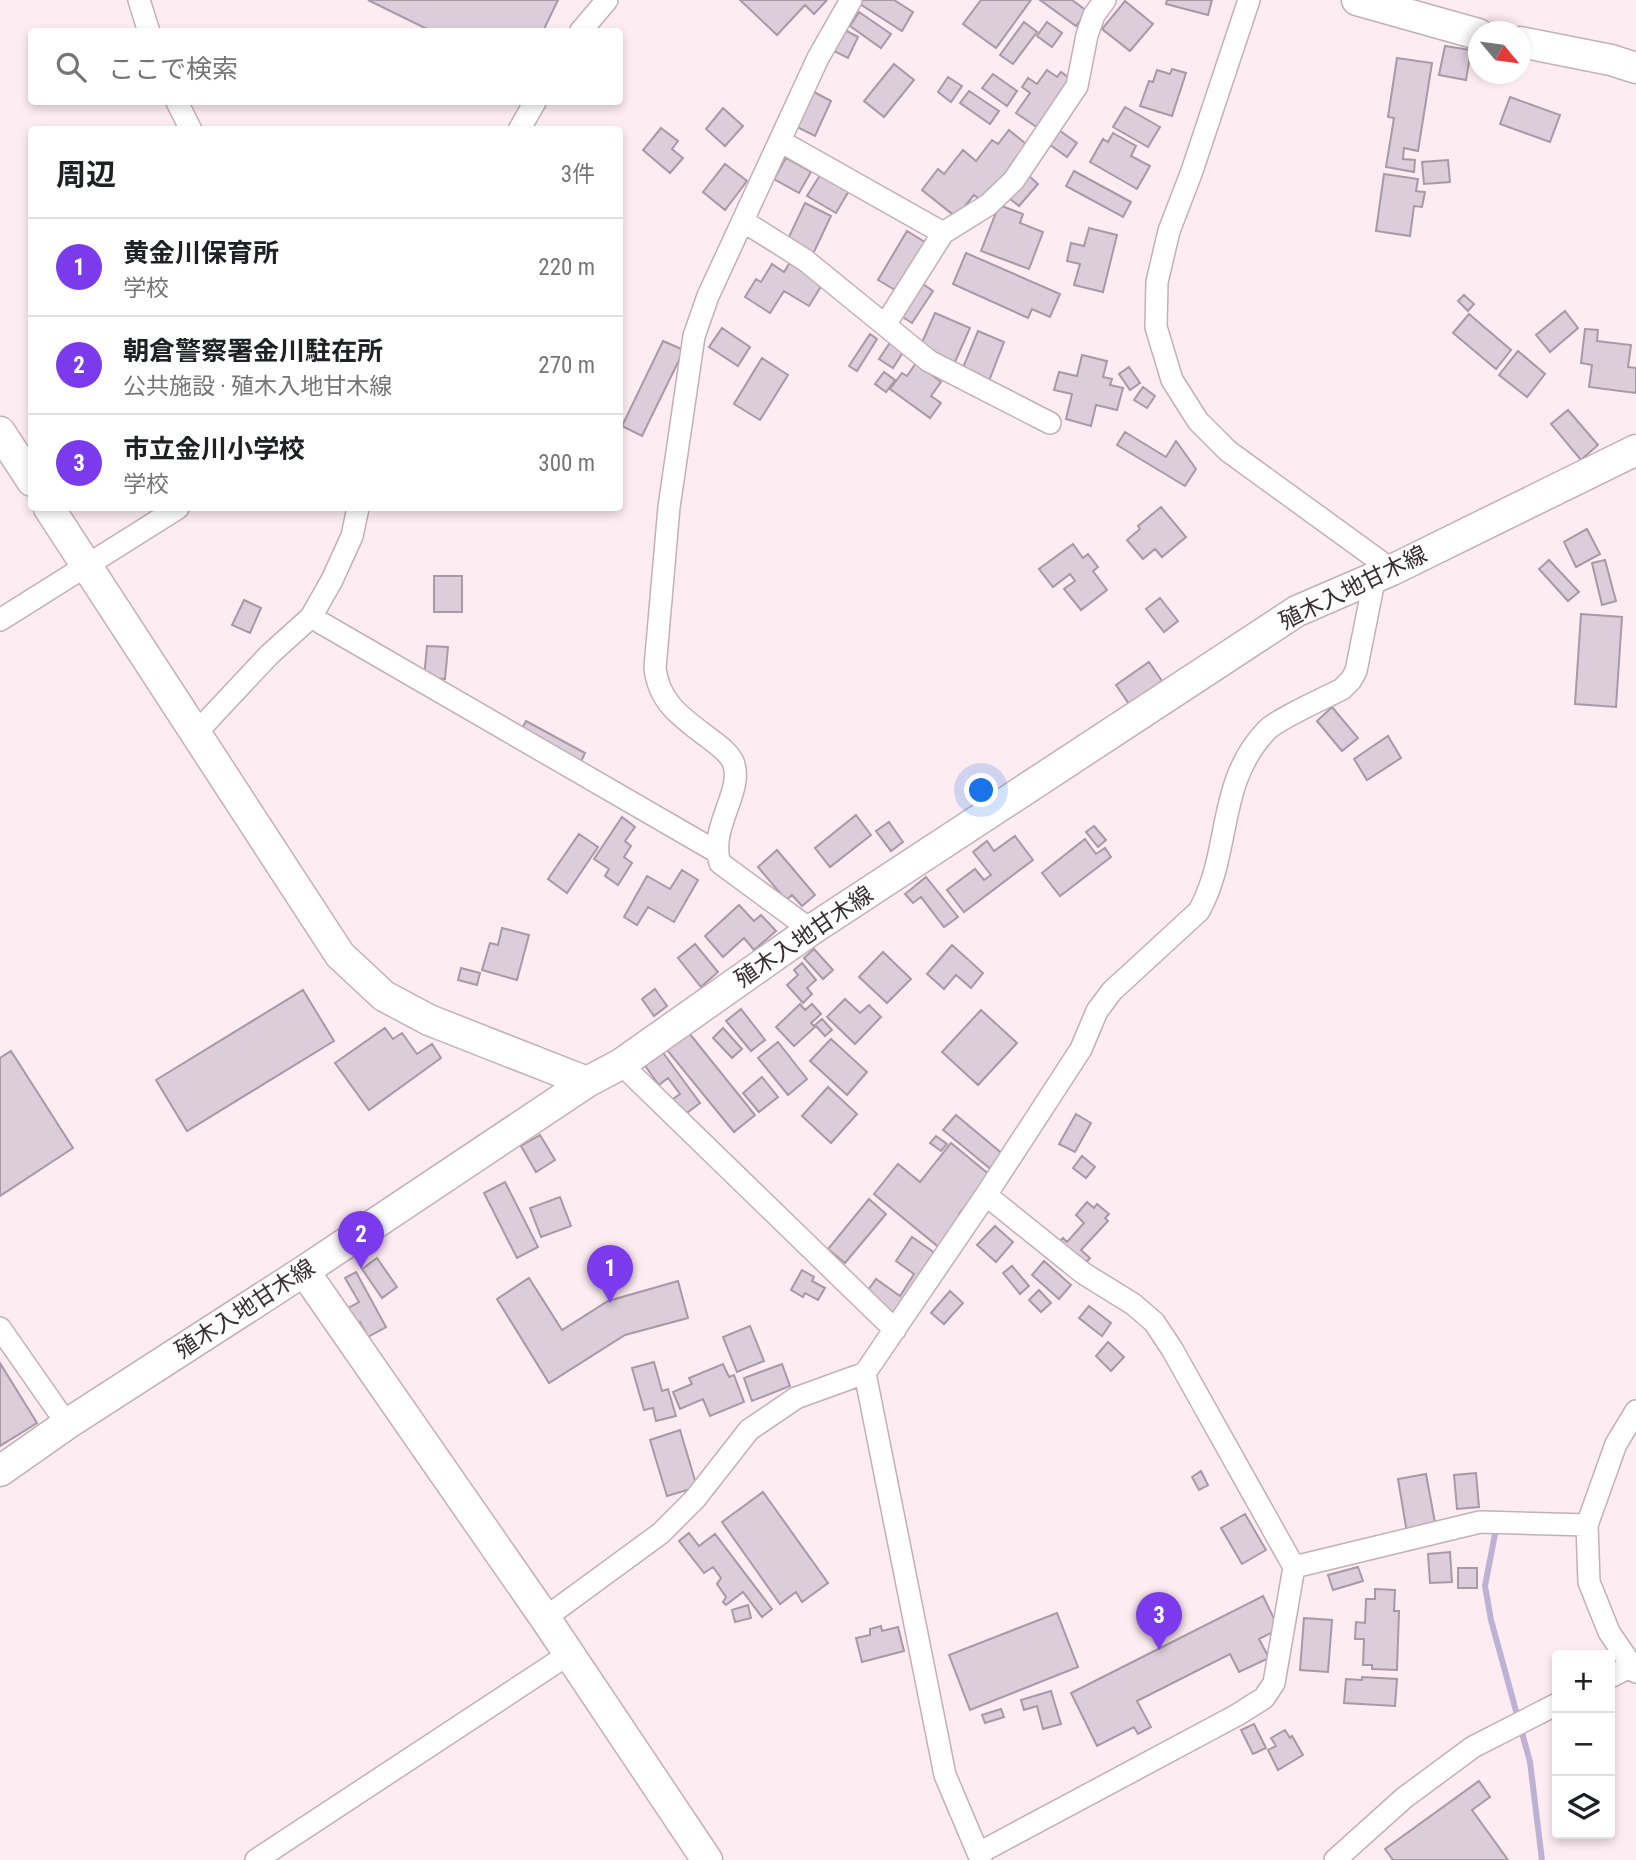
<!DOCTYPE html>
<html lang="ja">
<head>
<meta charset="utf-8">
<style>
  :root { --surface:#fff; --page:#f2f2f2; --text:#202124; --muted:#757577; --line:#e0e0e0; --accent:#7c3aed }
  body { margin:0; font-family:"Roboto Condensed","Noto Sans JP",sans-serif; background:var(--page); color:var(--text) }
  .controls { position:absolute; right:21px; bottom:21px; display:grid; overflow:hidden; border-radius:7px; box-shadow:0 4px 10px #0003 }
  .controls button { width:63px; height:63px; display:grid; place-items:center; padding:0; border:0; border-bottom:2px solid var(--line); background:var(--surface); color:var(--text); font:35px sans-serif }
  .compass { position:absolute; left:1468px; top:21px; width:63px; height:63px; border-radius:50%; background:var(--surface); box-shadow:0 4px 10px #0003; rotate:119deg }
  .you { position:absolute; left:982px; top:791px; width:24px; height:24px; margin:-18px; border:5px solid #fff; border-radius:50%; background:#1a73e8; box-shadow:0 0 0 10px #1a73e833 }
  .badge { display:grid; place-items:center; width:46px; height:46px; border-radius:50%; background:var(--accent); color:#fff; font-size:23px; font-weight:700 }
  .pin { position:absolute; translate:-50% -58px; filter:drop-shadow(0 2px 4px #0008) }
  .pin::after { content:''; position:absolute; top:37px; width:24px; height:21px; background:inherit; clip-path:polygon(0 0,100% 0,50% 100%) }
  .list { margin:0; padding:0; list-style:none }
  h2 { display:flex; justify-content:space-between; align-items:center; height:91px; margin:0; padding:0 28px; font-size:30px }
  h2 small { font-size:23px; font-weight:400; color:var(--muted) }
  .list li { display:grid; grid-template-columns:46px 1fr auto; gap:21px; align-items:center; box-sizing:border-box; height:98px; padding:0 28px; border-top:2px solid var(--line) }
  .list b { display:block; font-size:26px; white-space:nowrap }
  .list p { margin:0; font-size:23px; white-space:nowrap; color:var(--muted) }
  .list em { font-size:23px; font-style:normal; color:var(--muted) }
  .icon { flex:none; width:38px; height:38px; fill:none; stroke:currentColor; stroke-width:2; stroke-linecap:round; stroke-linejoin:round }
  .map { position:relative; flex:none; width:1636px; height:1860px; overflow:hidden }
  .search { position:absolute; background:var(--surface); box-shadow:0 4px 10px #0003; left:28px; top:28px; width:595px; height:77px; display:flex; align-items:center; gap:18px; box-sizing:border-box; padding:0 24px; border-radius:7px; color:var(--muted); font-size:26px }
  .panel { position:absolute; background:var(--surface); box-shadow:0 4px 10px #0003; left:28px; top:126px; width:595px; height:385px; border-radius:7px }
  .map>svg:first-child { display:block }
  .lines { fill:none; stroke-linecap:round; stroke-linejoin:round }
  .stream { stroke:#bdb1d4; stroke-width:6 }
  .building { fill:#dccdda; stroke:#a799a5; stroke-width:2 }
  .street-casing { stroke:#c3b0b6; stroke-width:24 }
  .secondary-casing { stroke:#c3b0b6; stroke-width:33 }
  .street { stroke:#fff; stroke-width:21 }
  .secondary { stroke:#fff; stroke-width:30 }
  .labels { text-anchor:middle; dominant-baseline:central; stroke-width:5; stroke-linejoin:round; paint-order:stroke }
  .street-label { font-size:23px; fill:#372f32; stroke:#fefefe }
</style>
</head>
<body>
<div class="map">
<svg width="1636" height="1860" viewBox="0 0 1636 1860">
  <rect width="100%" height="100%" fill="#fdecf1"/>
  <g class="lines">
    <path class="stream" d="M1495,1534L1485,1586L1491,1620L1530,1762L1542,1860"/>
  </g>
  <path class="building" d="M368,0H558L544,29L549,32H433Z
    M740,0H827L814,14L805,5L777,35Z
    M863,0H894L913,12L902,31L860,4Z
    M981,0H1031L996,48L963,24Z
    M1040,0H1072L1087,11L1076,26Z
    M1167,0H1212L1208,15L1166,4Z
    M1125,1L1153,24L1130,51L1102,29Z
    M859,12L891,34L881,48L850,26Z
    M1024,22L1037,32L1013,64L1000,55Z
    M1047,22L1062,33L1052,47L1037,36Z
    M843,29L858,37L848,58L832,50Z
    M1445,46L1471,50L1466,80L1439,75Z
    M1397,58L1432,63L1418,151L1404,148L1403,159L1415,160L1414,172L1386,167L1394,118L1388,117Z
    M894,64L914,80L884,117L864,101Z
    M1172,69L1186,73L1172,116L1140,106L1149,81L1153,82L1157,70L1170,74Z
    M1047,70L1057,77L1061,72L1073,81L1038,128L1016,113L1030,93L1022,87L1028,78L1037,84Z
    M993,74L1017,91L1007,106L982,88Z
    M948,77L962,86L951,102L938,92Z
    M969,91L999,111L990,124L960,103Z
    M814,92L831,101L815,136L797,127Z
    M1510,97L1560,115L1550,142L1500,124Z
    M1125,107L1160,127L1148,147L1113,127Z
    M723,108L743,126L725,146L706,129Z
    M661,128L678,141L672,149L683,158L670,173L643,150Z
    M1056,128L1077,143L1067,157L1046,142Z
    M1009,130L1031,148L1015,161L983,202L974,195L956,217L922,190L938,169L944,174L963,150L976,161L992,140L998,144Z
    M1113,133L1136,146L1131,156L1150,166L1137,189L1090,162L1103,139L1108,142Z
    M786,158L811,172L799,193L774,179Z
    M1448,160L1450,182L1424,184L1422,162Z
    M725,164L747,181L725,210L703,192Z
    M1074,171L1131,202L1123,217L1066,186Z
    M822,172L850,189L836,213L807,196Z
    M1384,174L1418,179L1416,191L1425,192L1422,207L1414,206L1410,236L1376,231Z
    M1028,175L1038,184L1019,206L1009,198Z
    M805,203L831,216L813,254L787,241Z
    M999,205L1023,214L1020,223L1043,232L1029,269L981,251Z
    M1089,228L1117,235L1103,292L1074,285L1080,264L1067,261L1071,243L1084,246Z
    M907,231L925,242L895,290L878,280Z
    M966,253L1060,294L1050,317L1032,309L1028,318L953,284Z
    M792,259L825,280L809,306L784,291L770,313L745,297L756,279L761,282L772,264L784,272Z
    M923,284L933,291L912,323L901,316Z
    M1464,295L1474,304L1468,311L1458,301Z
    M1565,311L1578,328L1550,352L1536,335Z
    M935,313L970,328L955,362L920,347Z
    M1469,314L1511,350L1496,369L1453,333Z
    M722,328L750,347L738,366L709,347Z
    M1585,329L1598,330L1597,341L1631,345L1628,367L1636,368V393L1589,387L1592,365L1581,363Z
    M978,331L1004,342L989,381L962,370Z
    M870,334L877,339L857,371L849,366Z
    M663,341L684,350L642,436L622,426Z
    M891,341L905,349L893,368L879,359Z
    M1518,351L1545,374L1527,397L1499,375Z
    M1082,355L1107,361L1103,377L1112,379L1110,385L1123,388L1117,410L1096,405L1091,426L1066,419L1072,394L1054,390L1059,372L1077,376Z
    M762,358L788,375L760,420L734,404Z
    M916,363L941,382L931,396L941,403L930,418L890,389L902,373L907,376Z
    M1129,367L1140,383L1130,390L1119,374Z
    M884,372L895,380L886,392L875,384Z
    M1143,387L1155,396L1147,408L1134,400Z
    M1568,410L1598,445L1581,460L1551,424Z
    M1125,432L1166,457L1176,441L1196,469L1185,486L1117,445Z
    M1161,507L1186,537L1162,557L1155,549L1143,559L1127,540L1140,529L1138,526Z
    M1587,529L1600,554L1576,567L1564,542Z
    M1073,544L1083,558L1088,554L1098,567L1093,571L1107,590L1081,610L1064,589L1075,581L1070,574L1053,587L1039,569Z
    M1549,560L1579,592L1568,601L1539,569Z
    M1605,560L1616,601L1602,605L1592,563Z
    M434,576H462V612H434Z
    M1160,598L1178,621L1164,632L1146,609Z
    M244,600L261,608L250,633L232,625Z
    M1581,614L1622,617L1616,707L1575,704Z
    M427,646L448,647L445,679L424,678Z
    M1149,662L1162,681L1129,704L1116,685Z
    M1332,707L1358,738L1342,751L1317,721Z
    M526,721L585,753L578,768L518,736Z
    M1388,736L1401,758L1367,780L1354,759Z
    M856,815L871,835L830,867L815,848Z
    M622,817L635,827L625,841L631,846L624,857L632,863L618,885L605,876L609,869L594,859Z
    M889,822L903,842L891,851L876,831Z
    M1094,826L1106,840L1098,847L1086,832Z
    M579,834L598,847L567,893L548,879Z
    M1015,836L1033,860L964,912L947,890L975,869L984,880L991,875L973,852L987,841L994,851Z
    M1085,839L1096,854L1105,848L1111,857L1060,896L1042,873Z
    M777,850L815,895L802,906L792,895L786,900L758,867Z
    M682,870L698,880L674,922L648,907L637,925L624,917L647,876L670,889Z
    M926,877L958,917L944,927L921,897L913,903L905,894Z
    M739,905L754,921L761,915L776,931L754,950L744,938L723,957L705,936Z
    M502,928L529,935L517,980L482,970L490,943L498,945Z
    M695,944L718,972L701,987L678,958Z
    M952,945L983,973L971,988L956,975L944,989L927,974Z
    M814,949L833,970L823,979L804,958Z
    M883,952L911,979L887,1003L859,977Z
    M802,963L816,980L807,988L812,994L803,1003L787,985L798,975L794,970Z
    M461,968L480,973L477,985L458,980Z
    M655,989L667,1006L654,1016L642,999Z
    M303,990L334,1041L187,1131L156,1080Z
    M845,999L860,1013L869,1005L881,1017L855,1044L827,1017Z
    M800,1004L805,1010L812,1004L821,1014L811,1023L815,1027L794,1046L776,1027Z
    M741,1009L765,1040L751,1051L726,1021Z
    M981,1010L1017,1043L978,1085L942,1052Z
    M822,1019L832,1030L825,1036L815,1025Z
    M385,1028L393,1039L402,1033L417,1054L432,1044L441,1058L369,1110L335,1063Z
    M723,1028L742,1049L732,1058L713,1038Z
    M689,1033L755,1115L734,1132L667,1050Z
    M831,1039L867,1072L847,1095L810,1061Z
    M778,1042L807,1079L788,1095L758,1058Z
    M661,1050L700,1103L684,1115L673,1099L680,1094L668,1078L659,1085L643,1063Z
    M11,1051L73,1148L0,1196V1058Z
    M762,1077L778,1097L759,1112L743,1093Z
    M828,1087L857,1114L831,1143L802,1116Z
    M1076,1114L1091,1123L1075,1152L1059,1144Z
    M956,1115L1005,1156L993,1171L943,1130Z
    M540,1135L555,1160L536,1172L521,1146Z
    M936,1136L947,1144L941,1151L930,1143Z
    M951,1143L991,1176L959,1214L965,1219L941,1249L874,1194L898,1164L920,1182Z
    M1082,1156L1095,1167L1086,1178L1073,1168Z
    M505,1182L538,1247L517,1258L484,1193Z
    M560,1197L571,1226L541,1237L530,1208Z
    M869,1199L886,1214L845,1263L828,1249Z
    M1087,1202L1094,1208L1097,1204L1109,1214L1105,1218L1108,1221L1081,1250L1090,1258L1081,1268L1056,1245L1063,1238L1067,1242L1084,1223L1076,1215Z
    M995,1226L1013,1242L996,1262L977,1245Z
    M912,1237L935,1253L898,1316L866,1293L876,1279L900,1296L914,1274L896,1261Z
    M377,1258L397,1287L382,1298L362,1269Z
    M1044,1261L1071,1285L1059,1299L1032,1275Z
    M1012,1266L1029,1286L1020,1294L1003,1273Z
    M802,1270L814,1277L812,1281L825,1288L818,1300L805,1293L803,1297L791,1290Z
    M356,1272L386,1327L368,1337L360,1322L350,1328L341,1312L359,1302L345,1278Z
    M529,1278L562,1330L608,1301L678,1281L688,1318L625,1335L549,1383L497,1299Z
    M1039,1290L1051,1303L1041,1312L1029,1300Z
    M950,1291L963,1303L944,1324L931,1313Z
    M1089,1306L1111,1323L1102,1336L1079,1318Z
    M750,1326L764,1361L737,1372L723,1337Z
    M1108,1342L1124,1357L1111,1371L1096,1356Z
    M654,1362L662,1391L668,1389L676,1416L656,1421L653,1408L644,1410L632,1368Z
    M0,1363L37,1423L0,1446Z
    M723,1364L729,1377L734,1375L744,1402L710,1416L703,1399L680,1409L673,1392L692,1384L689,1378Z
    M782,1364L790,1386L752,1401L744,1378Z
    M680,1430L697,1487L667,1496L650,1440Z
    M1201,1471L1208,1485L1199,1490L1192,1477Z
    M1476,1473L1479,1507L1457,1509L1454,1475Z
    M1426,1474L1436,1528L1407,1533L1398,1479Z
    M763,1492L828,1583L802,1602L796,1592L780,1604L722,1522Z
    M1245,1514L1266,1550L1242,1564L1221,1528Z
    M689,1533L699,1546L715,1534L772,1609L762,1617L743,1592L726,1605L723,1602L726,1597L717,1584L721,1578L713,1567L704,1573L679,1541Z
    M1450,1552L1452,1582L1430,1583L1428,1554Z
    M1358,1567L1363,1581L1333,1590L1328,1575Z
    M1458,1568H1477V1588H1458Z
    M1375,1589L1395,1590L1394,1611H1399L1397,1670L1372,1669V1665H1363L1364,1639H1355L1356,1622L1365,1623L1366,1599H1375Z
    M1263,1596L1279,1629L1259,1639L1269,1658L1239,1672L1230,1654L1137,1701L1151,1727L1138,1734L1134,1727L1097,1746L1071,1693Z
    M748,1605L751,1618L735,1622L732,1610Z
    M1057,1613L1078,1667L970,1710L949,1655Z
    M1304,1618L1332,1620L1328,1672L1300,1670Z
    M881,1626L882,1631L898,1627L904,1651L862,1662L856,1638L870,1635V1629Z
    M1362,1677L1397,1679L1395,1706L1344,1703L1346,1679L1362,1680Z
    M1051,1691L1061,1724L1043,1729L1037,1706L1024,1710L1021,1700Z
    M1001,1709L1004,1717L985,1723L982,1715Z
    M1254,1724L1266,1748L1253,1754L1241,1730Z
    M1285,1730L1290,1738L1292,1736L1303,1755L1278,1770L1268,1750L1276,1746L1271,1738Z
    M1479,1781L1490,1797L1472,1810L1508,1860H1393L1385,1849Z"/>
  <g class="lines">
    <g class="street-casing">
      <path id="street" d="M139,0L149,32
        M1249,0L1192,171L1169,231L1157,282L1156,327L1172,380L1198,421L1228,451L1392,570
        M580,32L607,0
        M177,102L191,130
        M519,130L535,102
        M780,141L943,233
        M743,221L805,260L929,361L1050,423
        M885,325L943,233L988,205L1014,180L1077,86L1087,35L1094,15L1105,0
        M311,617L717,852
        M0,620L178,508
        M196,733L269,655L311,617L332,580L352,536L358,508
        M811,930L720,863C708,828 745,790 733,762C729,753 718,745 710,739C684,719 659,704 655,668L669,507L694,336L708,296L818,58L851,0
        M621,1064L895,1330
        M0,1328L67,1424
        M865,1373L945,1775L981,1860
        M1636,1411L1616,1444L1587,1525L1589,1582L1609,1632L1636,1672
        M1294,1567L1480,1522L1587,1525
        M545,1618L661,1533L695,1499L749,1430L796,1398L865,1373L986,1195L1081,1049L1097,1011L1112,991L1199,911C1232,851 1216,784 1266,731C1277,719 1325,698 1342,689L1351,680L1356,671L1375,576
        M1610,1677L1636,1664
        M979,1853L1237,1715L1264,1698L1274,1683L1294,1567L1172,1349L1154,1322L1133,1304L1083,1273L986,1195
        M256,1860L569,1654
        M1335,1860L1404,1798L1473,1747L1557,1704"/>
    </g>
    <g class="secondary-casing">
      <path id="secondary" d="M1357,0L1478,34
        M1520,42L1611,60L1636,68
        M0,432L32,481
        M49,508L340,955L384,996L429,1020L587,1082
        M304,1271L545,1618L707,1860
        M0,1471L67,1424L304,1271L587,1082L621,1064L811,930L1297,611L1392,570L1636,450"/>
    </g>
    <use href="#street" class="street"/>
    <use href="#secondary" class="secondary"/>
  </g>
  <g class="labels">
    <g class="street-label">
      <text transform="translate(1353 588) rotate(-26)">殖木入地甘木線</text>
      <text transform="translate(804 937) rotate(-34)">殖木入地甘木線</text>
      <text transform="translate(245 1309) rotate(-33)">殖木入地甘木線</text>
    </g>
  </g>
</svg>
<div class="controls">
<button>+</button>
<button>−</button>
<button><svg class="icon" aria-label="layers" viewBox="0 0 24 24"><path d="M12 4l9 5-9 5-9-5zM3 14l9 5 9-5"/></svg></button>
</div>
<svg class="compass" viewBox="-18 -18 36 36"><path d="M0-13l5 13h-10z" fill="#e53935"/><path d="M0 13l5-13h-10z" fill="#757577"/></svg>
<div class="you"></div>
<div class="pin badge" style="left:610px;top:1303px">1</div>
<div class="pin badge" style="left:361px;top:1269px">2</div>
<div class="pin badge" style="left:1159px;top:1650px">3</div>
<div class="search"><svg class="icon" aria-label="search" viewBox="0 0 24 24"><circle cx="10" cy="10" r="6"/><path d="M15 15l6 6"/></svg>ここで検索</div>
<section class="panel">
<h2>周辺<small>3件</small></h2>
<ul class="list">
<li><span class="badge">1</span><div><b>黄金川保育所</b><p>学校</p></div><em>220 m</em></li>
<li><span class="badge">2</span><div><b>朝倉警察署金川駐在所</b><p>公共施設 · 殖木入地甘木線</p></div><em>270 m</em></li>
<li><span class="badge">3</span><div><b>市立金川小学校</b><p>学校</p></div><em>300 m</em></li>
</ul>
</section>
</div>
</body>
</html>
